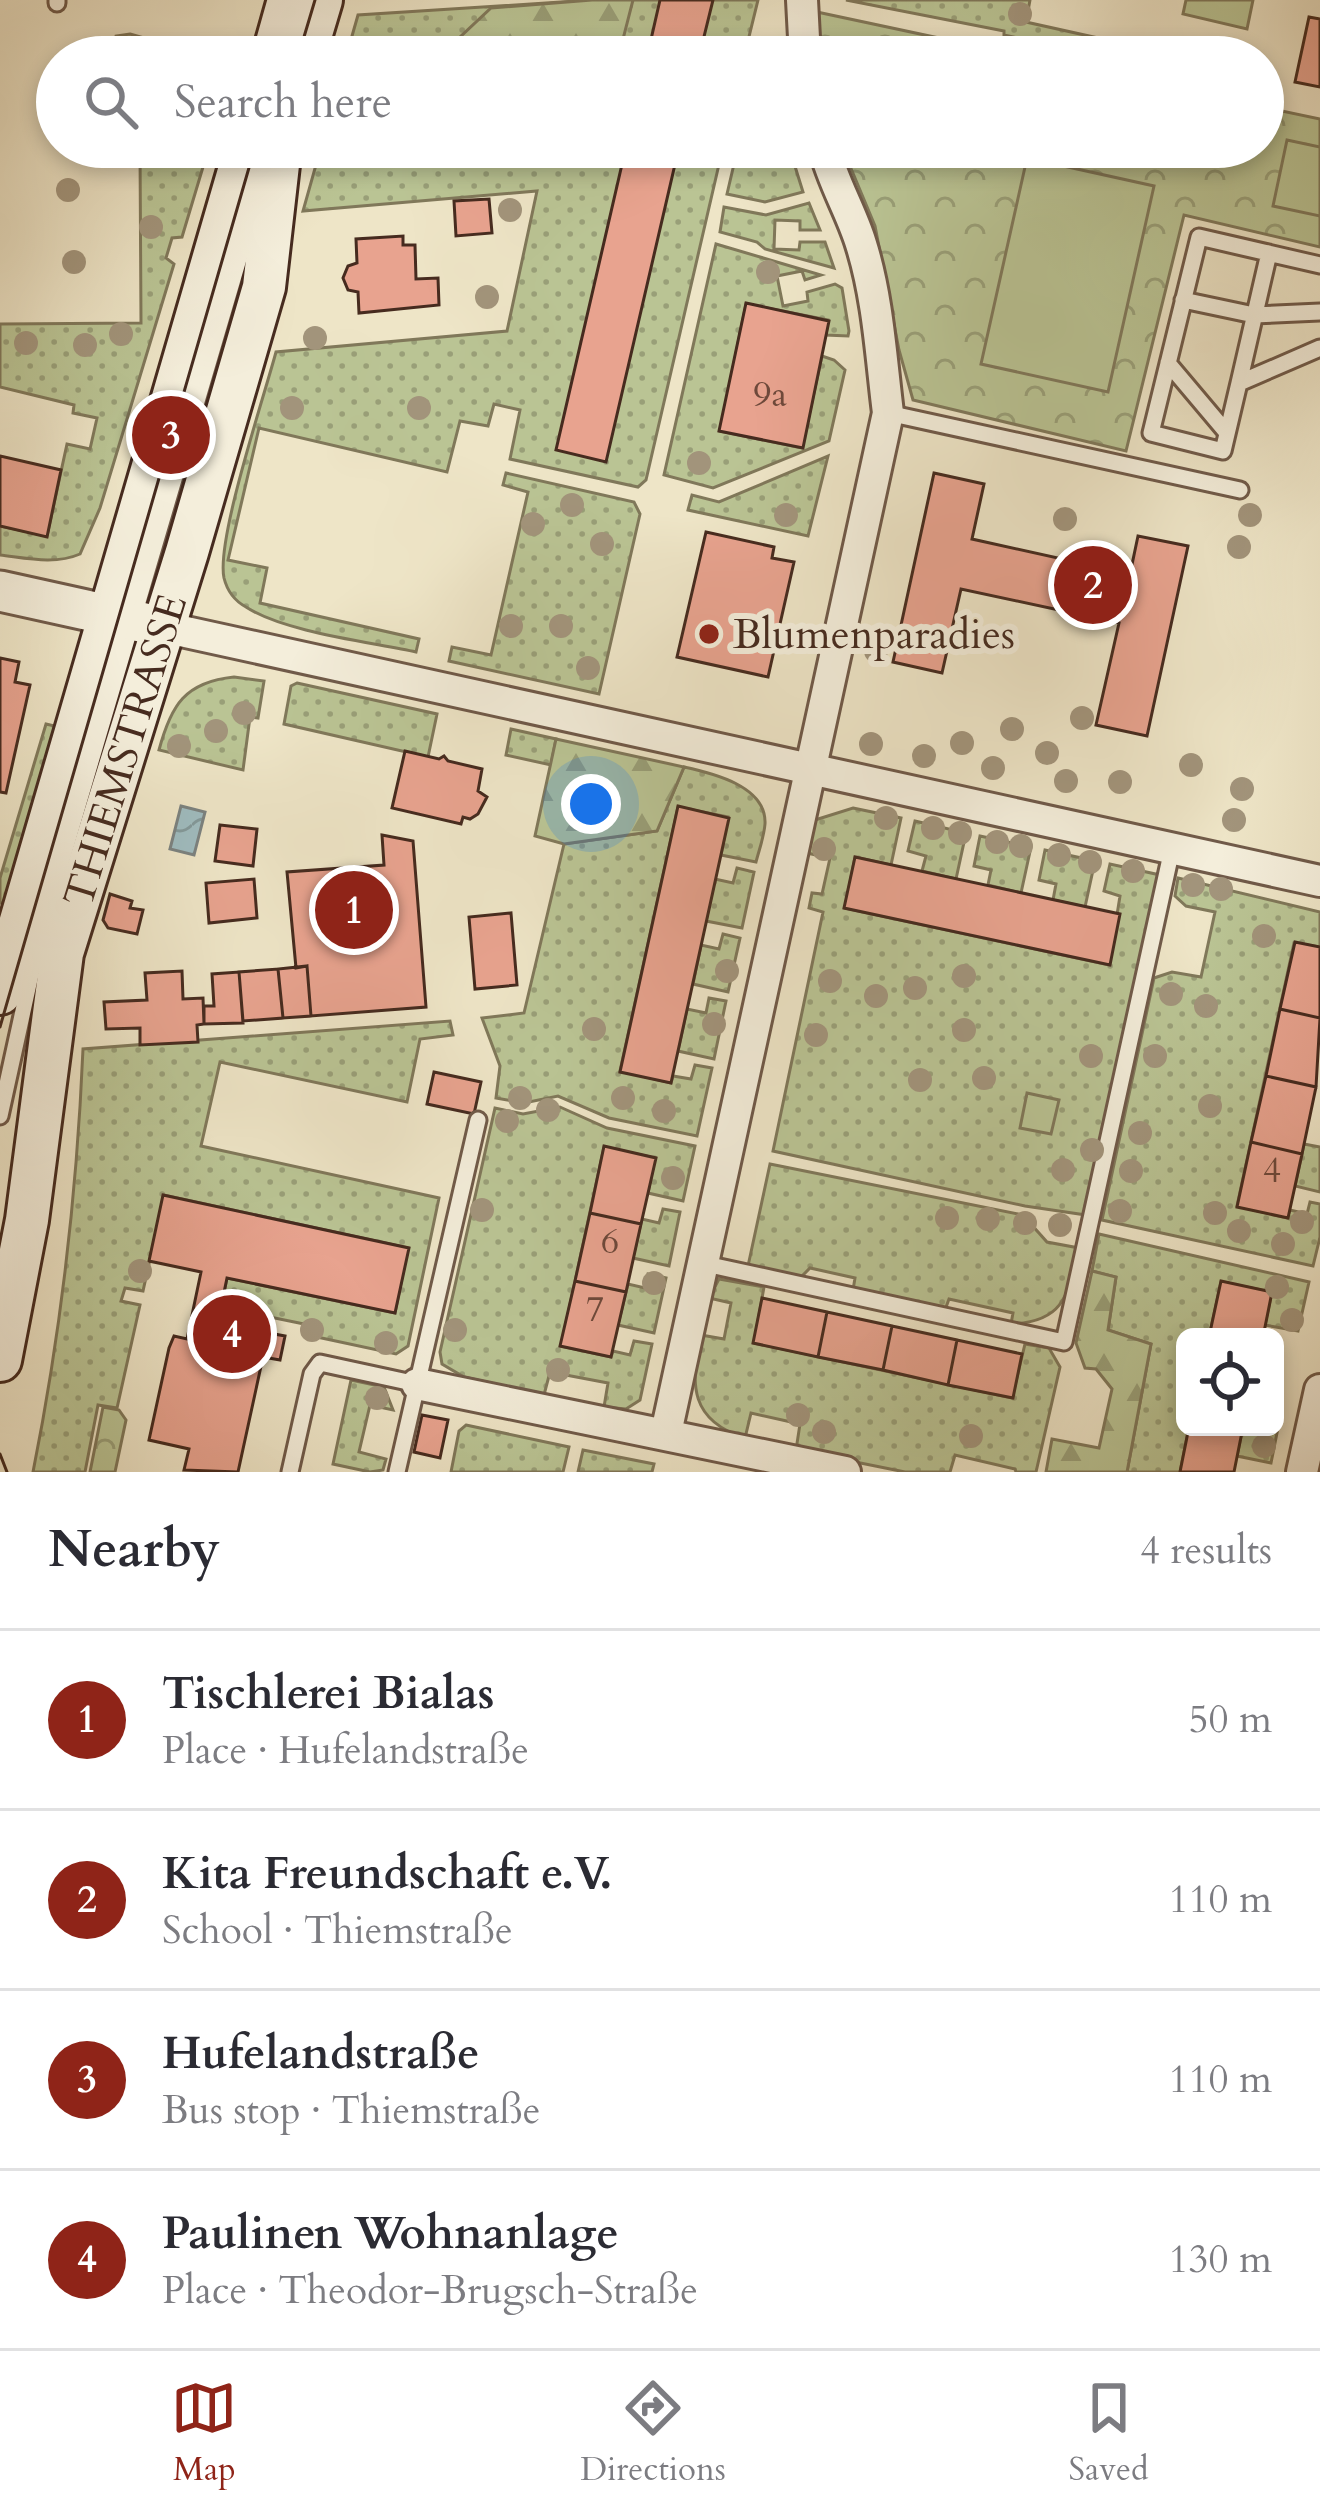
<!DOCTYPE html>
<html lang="en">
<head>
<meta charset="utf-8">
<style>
  :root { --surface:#fff; --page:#f7f7f7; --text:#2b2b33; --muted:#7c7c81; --line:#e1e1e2; --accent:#8f2418 }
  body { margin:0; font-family:Cardo,serif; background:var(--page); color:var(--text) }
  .controls { position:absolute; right:36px; bottom:36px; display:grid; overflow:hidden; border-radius:18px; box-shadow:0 6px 18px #0003 }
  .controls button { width:108px; height:108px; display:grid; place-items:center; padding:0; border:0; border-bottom:3px solid var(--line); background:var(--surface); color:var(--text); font:60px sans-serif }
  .you { position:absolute; left:591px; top:804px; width:42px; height:42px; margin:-30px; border:9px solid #fff; border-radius:50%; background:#1a73e8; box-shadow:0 0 0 18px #1a73e833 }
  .badge { display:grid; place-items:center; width:78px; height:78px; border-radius:50%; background:var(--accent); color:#fff; font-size:39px; font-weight:700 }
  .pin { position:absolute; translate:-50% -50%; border:6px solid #fff; box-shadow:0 3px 12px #0006 }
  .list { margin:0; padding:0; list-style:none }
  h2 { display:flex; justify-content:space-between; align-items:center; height:156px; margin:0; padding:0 48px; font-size:51px }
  h2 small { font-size:39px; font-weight:400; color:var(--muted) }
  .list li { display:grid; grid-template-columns:78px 1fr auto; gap:36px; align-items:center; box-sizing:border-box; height:180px; padding:0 48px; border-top:3px solid var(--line) }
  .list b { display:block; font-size:45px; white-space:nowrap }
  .list p { margin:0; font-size:39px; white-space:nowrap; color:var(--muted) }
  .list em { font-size:39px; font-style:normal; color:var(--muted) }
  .icon { flex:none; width:66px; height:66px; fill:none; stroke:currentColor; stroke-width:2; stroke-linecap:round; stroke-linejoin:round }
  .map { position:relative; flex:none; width:1320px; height:1472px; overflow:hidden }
  .search { position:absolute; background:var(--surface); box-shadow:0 6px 18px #0003; left:36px; right:36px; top:36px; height:132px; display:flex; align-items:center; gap:30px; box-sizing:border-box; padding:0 42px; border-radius:66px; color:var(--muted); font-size:45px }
  .sheet { height:876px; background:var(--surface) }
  nav { display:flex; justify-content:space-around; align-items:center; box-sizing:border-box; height:168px; border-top:3px solid var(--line); background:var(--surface); font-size:33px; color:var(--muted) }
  nav a { display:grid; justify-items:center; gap:6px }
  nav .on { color:var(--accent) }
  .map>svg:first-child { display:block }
  .grass { fill:url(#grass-dots); stroke:#80785a; stroke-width:3 }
  .forest { fill:url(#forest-firs); stroke:#80785a; stroke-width:3 }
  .park { fill:url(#park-crowns); stroke:#80785a; stroke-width:3 }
  .pitch { fill:#bac494; stroke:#80785a; stroke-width:3 }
  .water { fill:url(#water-waves); stroke:#7b8280; stroke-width:3 }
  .building { fill:#e8a38f; stroke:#462b1f; stroke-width:3 }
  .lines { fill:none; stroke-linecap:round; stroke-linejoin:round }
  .service-casing { stroke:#705a49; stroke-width:21 }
  .minor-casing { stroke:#705a49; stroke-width:36 }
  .tertiary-casing { stroke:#705a49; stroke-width:45 }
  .secondary-casing { stroke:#462b1f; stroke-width:48 }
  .service { stroke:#f4eedb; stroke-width:15 }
  .minor { stroke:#f4eedb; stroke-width:30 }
  .tertiary { stroke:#f4eedb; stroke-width:39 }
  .secondary { stroke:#f4eedb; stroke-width:42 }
  .tram { stroke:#462b1f; stroke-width:3 }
  .tree { fill:#a2947b }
  .poi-dot { fill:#8f2418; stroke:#f4eedb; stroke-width:4.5 }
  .labels { text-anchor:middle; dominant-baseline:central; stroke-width:12; stroke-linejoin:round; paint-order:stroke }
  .number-label { font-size:36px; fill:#6e493b }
  .poi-label { font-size:42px; fill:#462b1f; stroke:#f4eedb; text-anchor:start }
  .street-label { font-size:42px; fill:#462b1f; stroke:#f4eedb }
</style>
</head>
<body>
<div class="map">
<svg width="1320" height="1472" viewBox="0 0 1320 1472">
  <defs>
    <pattern id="grass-dots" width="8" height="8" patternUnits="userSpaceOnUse" patternTransform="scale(3)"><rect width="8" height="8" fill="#bac494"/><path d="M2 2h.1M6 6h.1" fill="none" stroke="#999f78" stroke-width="1.8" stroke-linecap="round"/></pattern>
    <pattern id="forest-firs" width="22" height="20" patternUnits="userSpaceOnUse" patternTransform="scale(3)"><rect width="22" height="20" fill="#bac494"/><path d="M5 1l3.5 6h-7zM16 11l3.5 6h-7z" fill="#999f78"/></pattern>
    <pattern id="park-crowns" width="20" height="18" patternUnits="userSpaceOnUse" patternTransform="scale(3)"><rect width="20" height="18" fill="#bac494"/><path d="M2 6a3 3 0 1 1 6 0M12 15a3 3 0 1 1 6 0" fill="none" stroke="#999f78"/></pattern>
    <pattern id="water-waves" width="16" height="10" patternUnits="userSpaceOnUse" patternTransform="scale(3)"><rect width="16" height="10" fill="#9fbcc0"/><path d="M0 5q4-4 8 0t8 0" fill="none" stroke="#83999b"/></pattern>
  </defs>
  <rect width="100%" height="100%" fill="#eee5c7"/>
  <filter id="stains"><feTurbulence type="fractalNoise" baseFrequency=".00167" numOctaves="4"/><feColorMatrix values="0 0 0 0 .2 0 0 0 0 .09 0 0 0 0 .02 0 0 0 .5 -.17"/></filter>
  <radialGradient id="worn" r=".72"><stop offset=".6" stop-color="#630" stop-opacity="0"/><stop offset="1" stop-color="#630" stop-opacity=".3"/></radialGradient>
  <path class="grass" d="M592,0H758L744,57H346L358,15Z
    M846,0H1030L1026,22L1184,57H1106L1004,35V31Z
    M130,34L210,57H139V49H113L116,36Z
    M140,147H209L182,237L172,238L166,258L174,264L100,508L80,554C55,565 26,558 0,555V526L47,536L67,444L90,449L97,418L73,413L74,405L0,387V324L141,323Z
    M321,147H723L646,480L638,487L510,459L520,410L494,404L488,426L460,421L447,472L259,428L228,560L267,568L260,603L419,639L416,652C370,642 284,632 246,607C235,601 227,590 224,578C216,540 264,397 276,352L507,331L537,191L303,211Z
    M738,147H789L803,192L765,202L727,194Z
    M809,203L820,230H800V221L775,220L774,249L799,250L800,242H825L834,268L765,249L757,242L720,232L724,207L766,215Z
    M716,244L821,275L805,280L802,271L777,276L783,306L808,301L807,292L835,284L842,288L849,331L848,336L826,335L828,320L746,304L720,431L802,448L822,356L834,360L845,370L829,441L713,488L664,475Z
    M828,456L808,536L688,510L692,495L719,502Z
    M506,473L634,502L640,514L599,694L449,661L452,647L491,655L528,492L503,485Z
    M234,677L264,681L258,718L250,717L243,770L159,750C171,705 185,682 234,677Z
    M297,683L437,714L428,757L284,724L291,686Z
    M46,724L59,727L7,903H0V878Z
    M511,729L556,739L551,765L506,755Z
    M684,767C712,773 767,786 765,824C764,837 759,850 756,862L721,855L728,817L678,807L620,1071L671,1083L673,1076L691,1079L695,1065L712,1068L697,1136L609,1118L558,1096L524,1103L496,1098L500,1066L482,1018L524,1013L564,844L657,831Z
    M853,808L901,818L891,865L855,857L845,908L1109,965L1120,896L1104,891L1110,864L1160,875L1086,1215L1025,1206L773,1151L823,912L809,908L812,893L822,894L830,858L807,853L815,820Z
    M915,821L966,833L956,879L922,871L926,856L908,851Z
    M980,836L1031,847L1021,893L988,885L991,870L974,866Z
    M1045,850L1095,861L1085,907L1053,900L1056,884L1039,880Z
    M737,868L754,872L742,928L706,921L715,879L733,883Z
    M1178,878L1320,912V947L1294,943L1237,1206L1287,1218L1290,1210L1307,1214L1310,1202L1320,1204V1237L1313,1266L1102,1220L1154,978L1172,972L1201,977L1215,912L1186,906L1175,896Z
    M723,934L740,938L728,992L693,984L701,945L719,949Z
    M709,998L726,1001L714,1059L678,1051L687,1009L706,1013Z
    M450,1021L453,1035L420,1039L407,1102L220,1062L201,1146L439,1198L408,1346L396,1354L303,1334L304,1324L221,1307L227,1278L395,1313L408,1248L164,1195L143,1291L125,1288L121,1301L140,1305L117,1408L98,1405L85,1472H33C61,1332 77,1192 83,1049Z
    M560,1107L607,1128L695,1146L683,1201L648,1193L655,1158L604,1147L561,1346L611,1357L613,1351L630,1355L634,1341L652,1344L640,1400L626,1409L604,1407L608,1383L550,1372L544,1395L464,1377L442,1364L440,1352L495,1108L523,1114Z
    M1304,1144L1320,1147V1192L1295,1186Z
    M770,1164L1023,1215L1047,1242L1079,1248C1068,1294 1065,1322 1011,1324L1013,1313L949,1299L945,1310L853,1290L855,1278L810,1268L800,1278L748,1266Z
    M663,1209L680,1212L669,1266L633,1258L642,1219L659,1223Z
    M1099,1234L1309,1282L1298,1331L1265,1325L1272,1292L1221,1282L1209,1337H1185V1427H1189L1180,1472H1127L1151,1344L1108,1330L1116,1277L1092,1271Z
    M648,1274L666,1278L654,1333L618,1325L628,1284L645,1288Z
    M719,1279L764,1287L754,1343L1012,1398L1025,1344L1049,1348L1060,1367L1036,1472H1016L1015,1469L955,1455L950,1472H905L796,1450L800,1424L751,1413L745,1438C691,1421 689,1385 701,1335L724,1339L731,1303L709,1298Z
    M351,1380L384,1387L393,1410L370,1405L359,1452L386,1459L383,1470L370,1472L333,1464Z
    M1275,1412L1281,1413L1271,1463L1237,1456L1243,1427H1275Z
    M466,1425L569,1447L563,1472H451L459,1431Z
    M583,1450L654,1464L652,1472H578Z"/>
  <path class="forest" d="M592,0H633L623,39L599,57H464L458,39L491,8Z
    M556,739L684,767L657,831L564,844L535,836Z
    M1092,1271L1116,1277L1108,1330L1151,1344L1127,1472H1046L1052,1439L1099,1448L1112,1389L1096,1369L1085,1368L1076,1343Z"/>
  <path class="park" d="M817,12L1028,57H821Z
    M1263,107L1320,119V247L1184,215L1126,451L913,400L899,350L875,226L842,147H1263Z
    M1027,1093L1059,1100L1051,1134L1020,1128Z
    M103,1407L119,1410L126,1420L115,1472H90Z"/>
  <path class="pitch" d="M1186,0H1253L1247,29L1183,14Z
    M1287,140L1320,147V216L1273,206Z
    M1027,158L1154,186L1108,392L981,364Z"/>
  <path class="water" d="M181,806L205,812L194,855L170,849Z"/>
  <path class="building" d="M660,0H713L699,57H647Z
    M1309,17L1320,19V87L1295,82Z
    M626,147H679L606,462L556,450Z
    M489,199L492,233L456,236L454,201Z
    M403,236V245H415L416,279L438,278L439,305L359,313L358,292L348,290L343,278L348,266L357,263L356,239Z
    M746,303L829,321L803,448L719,431Z
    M0,456L61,470L47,537L0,526Z
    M934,473L984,484L972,539L1130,574L1138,536L1188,546L1147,736L1096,725L1119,623L961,589L942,673L893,662Z
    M706,532L774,547L772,558L794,562L768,677L677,657Z
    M0,658L19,662L15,682L30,685L6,793L0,792Z
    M405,751L439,759L444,756L448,761L482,769L478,791L487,797L478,814L470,819L463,817L461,824L392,808Z
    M678,806L729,818L671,1083L620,1072Z
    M220,825L257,829L253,866L215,861Z
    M382,835L413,841L426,1007L311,1016L307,966L296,968L287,872L384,865Z
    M855,857L1120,914L1110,965L844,908Z
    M254,879L257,918L209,923L206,883Z
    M110,894L132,901L130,908L143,910L137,934L108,928L103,920Z
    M511,913L517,985L475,989L469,917Z
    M1295,942L1320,947V1018L1280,1009Z
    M307,966L311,1016L283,1018L278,969Z
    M278,969L283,1018L243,1021L239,972Z
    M182,971L183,999L203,998L204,1024L197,1025L198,1042L140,1045V1028L106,1029L104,1002L147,1000L145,973Z
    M239,972L243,1023L204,1024V1006H214L212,974Z
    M1280,1009L1320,1018L1316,1087L1266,1076Z
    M434,1072L481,1082L474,1114L427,1104Z
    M1266,1076L1316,1087L1302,1154L1251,1142Z
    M1251,1142L1302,1154L1288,1218L1237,1207Z
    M604,1146L656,1158L641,1224L590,1213Z
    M163,1195L409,1248L395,1313L227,1278L221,1307L272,1318L269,1333L285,1336L280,1360L263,1357L238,1472L184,1470L189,1449L149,1440L169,1348L174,1336L187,1339L201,1272L149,1261Z
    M590,1213L641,1224L626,1292L575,1281Z
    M575,1281L626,1292L611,1357L560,1346Z
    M1221,1281L1272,1292L1263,1337H1209Z
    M762,1298L827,1312L818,1357L753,1343Z
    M827,1312L892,1326L883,1370L818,1357Z
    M892,1326L957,1340L948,1385L883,1370Z
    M957,1340L1022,1354L1013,1398L948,1385Z
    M422,1415L448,1420L440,1458L414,1452Z
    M1189,1427H1243L1234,1472H1180Z"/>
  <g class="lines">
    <g class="service-casing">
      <path id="service" d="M57,0V3
        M1320,265L1199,237L1151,433L1223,451L1239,383L1320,348
        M1183,300L1254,315L1320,312
        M1168,363L1227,433
        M1239,383L1269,253
        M888,413L1240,490
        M0,1116L39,938L256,201
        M701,1263L1064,1342L1172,849
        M290,1472L312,1374L320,1363L417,1384
        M397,1472L478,1120"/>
    </g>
    <g class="minor-casing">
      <path id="minor" d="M802,0L805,57
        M163,627L1320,881
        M417,1384L845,1472
        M666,1433L888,413C881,357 878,298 861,244C851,211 832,181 824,147
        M1302,1472L1320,1390"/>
    </g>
    <g class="tertiary-casing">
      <path id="tertiary" d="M0,591L163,627"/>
    </g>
    <g class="secondary-casing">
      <g id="secondary">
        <path d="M273,57L289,0"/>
        <path d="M304,57L321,0"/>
        <path d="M0,993L246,147"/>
        <path id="s1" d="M0,1360L27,1220L62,953L187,552L264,287L280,147"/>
      </g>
    </g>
    <use href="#service" class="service"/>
    <use href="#minor" class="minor"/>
    <use href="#tertiary" class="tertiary"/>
    <use href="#secondary" class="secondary"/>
    <path class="tram" d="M298,57L315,0
      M0,1027L255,147
      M0,1454L7,1472"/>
  </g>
  <g class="tree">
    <circle cx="1020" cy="14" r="12"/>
    <circle cx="68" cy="190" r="12"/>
    <circle cx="510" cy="210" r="12"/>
    <circle cx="151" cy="227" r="12"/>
    <circle cx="74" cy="262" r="12"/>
    <circle cx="768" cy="272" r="12"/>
    <circle cx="487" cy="297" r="12"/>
    <circle cx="121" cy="334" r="12"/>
    <circle cx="315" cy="338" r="12"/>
    <circle cx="26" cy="343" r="12"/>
    <circle cx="85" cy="345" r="12"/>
    <circle cx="292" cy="408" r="12"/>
    <circle cx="419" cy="408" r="12"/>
    <circle cx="699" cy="463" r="12"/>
    <circle cx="572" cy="505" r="12"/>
    <circle cx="786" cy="515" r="12"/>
    <circle cx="1250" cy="515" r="12"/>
    <circle cx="1065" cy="519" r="12"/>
    <circle cx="533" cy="524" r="12"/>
    <circle cx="602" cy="544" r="12"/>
    <circle cx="1239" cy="547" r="12"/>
    <circle cx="511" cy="626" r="12"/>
    <circle cx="561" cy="626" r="12"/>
    <circle cx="876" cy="651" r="12"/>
    <circle cx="588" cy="668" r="12"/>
    <circle cx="244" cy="713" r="12"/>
    <circle cx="1082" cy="718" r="12"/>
    <circle cx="1012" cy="729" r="12"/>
    <circle cx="216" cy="731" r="12"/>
    <circle cx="962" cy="743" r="12"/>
    <circle cx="871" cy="744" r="12"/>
    <circle cx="179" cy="746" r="12"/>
    <circle cx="1047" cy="753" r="12"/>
    <circle cx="924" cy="756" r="12"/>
    <circle cx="1191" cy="765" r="12"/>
    <circle cx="993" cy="768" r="12"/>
    <circle cx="1066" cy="781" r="12"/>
    <circle cx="1120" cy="782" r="12"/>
    <circle cx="1242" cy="789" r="12"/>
    <circle cx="886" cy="818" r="12"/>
    <circle cx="1234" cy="820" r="12"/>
    <circle cx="933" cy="828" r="12"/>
    <circle cx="960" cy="833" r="12"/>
    <circle cx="997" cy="842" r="12"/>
    <circle cx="1021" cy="846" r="12"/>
    <circle cx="824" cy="849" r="12"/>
    <circle cx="1059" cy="855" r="12"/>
    <circle cx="1090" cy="862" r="12"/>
    <circle cx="1133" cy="871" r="12"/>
    <circle cx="1193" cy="885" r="12"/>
    <circle cx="1221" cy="889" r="12"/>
    <circle cx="1264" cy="936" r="12"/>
    <circle cx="727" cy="971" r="12"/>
    <circle cx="964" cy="976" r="12"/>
    <circle cx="830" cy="981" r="12"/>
    <circle cx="915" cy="988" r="12"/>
    <circle cx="1171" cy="994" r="12"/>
    <circle cx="876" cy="996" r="12"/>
    <circle cx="1206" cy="1006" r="12"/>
    <circle cx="714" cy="1024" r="12"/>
    <circle cx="594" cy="1029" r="12"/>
    <circle cx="964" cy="1030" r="12"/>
    <circle cx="816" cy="1035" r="12"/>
    <circle cx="1091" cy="1056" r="12"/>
    <circle cx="1155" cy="1056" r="12"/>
    <circle cx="984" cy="1078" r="12"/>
    <circle cx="920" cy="1080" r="12"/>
    <circle cx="520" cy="1098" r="12"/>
    <circle cx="623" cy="1098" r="12"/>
    <circle cx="1210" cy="1106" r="12"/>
    <circle cx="548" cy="1110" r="12"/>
    <circle cx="664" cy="1111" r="12"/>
    <circle cx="507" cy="1121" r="12"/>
    <circle cx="1140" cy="1133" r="12"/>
    <circle cx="1092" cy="1150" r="12"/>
    <circle cx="1063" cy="1170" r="12"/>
    <circle cx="1131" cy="1171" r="12"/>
    <circle cx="673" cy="1178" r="12"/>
    <circle cx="482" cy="1210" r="12"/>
    <circle cx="1120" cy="1211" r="12"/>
    <circle cx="1215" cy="1213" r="12"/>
    <circle cx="947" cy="1218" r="12"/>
    <circle cx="988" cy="1219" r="12"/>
    <circle cx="1302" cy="1222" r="12"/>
    <circle cx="1025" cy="1223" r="12"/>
    <circle cx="1060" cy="1225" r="12"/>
    <circle cx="1239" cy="1231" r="12"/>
    <circle cx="1283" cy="1244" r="12"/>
    <circle cx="140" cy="1271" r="12"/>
    <circle cx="654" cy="1283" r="12"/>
    <circle cx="1277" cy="1287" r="12"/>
    <circle cx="1292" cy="1320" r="12"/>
    <circle cx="312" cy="1330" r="12"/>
    <circle cx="455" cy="1330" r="12"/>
    <circle cx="386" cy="1343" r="12"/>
    <circle cx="558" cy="1370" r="12"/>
    <circle cx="377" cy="1398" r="12"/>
    <circle cx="798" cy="1415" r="12"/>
    <circle cx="824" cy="1432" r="12"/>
    <circle cx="971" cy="1436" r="12"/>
    <circle cx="1264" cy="1446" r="12"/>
  </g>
  <circle class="poi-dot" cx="709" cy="634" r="12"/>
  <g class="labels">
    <g class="number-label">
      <text x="770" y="394">9a</text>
      <text x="1272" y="1170">4</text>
      <text x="610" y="1241">6</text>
      <text x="595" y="1309">7</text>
    </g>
    <g class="poi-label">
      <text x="733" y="634">Blumenparadies</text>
    </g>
    <g class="street-label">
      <text stroke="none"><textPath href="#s1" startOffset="624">THIEMSTRASSE</textPath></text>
    </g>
  </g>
  <rect width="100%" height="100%" filter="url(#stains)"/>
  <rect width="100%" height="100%" fill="url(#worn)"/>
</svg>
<div class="controls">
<button><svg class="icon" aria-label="locate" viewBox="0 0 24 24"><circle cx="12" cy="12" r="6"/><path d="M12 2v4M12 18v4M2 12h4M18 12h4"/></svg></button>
</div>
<div class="you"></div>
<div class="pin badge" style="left:354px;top:910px">1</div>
<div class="pin badge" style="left:1093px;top:585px">2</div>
<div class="pin badge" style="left:171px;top:435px">3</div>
<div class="pin badge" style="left:232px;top:1334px">4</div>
<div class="search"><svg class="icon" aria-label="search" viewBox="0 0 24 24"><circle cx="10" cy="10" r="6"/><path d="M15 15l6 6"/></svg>Search here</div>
</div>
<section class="sheet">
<h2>Nearby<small>4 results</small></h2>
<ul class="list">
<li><span class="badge">1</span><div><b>Tischlerei Bialas</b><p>Place · Hufelandstraße</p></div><em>50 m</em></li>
<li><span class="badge">2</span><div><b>Kita Freundschaft e.V.</b><p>School · Thiemstraße</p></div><em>110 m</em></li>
<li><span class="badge">3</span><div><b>Hufelandstraße</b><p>Bus stop · Thiemstraße</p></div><em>110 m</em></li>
<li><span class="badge">4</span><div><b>Paulinen Wohnanlage</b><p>Place · Theodor-Brugsch-Straße</p></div><em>130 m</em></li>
</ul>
</section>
<nav>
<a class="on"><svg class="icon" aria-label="map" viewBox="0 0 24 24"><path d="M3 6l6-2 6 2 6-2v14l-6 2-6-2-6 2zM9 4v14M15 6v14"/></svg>Map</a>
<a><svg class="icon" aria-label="directions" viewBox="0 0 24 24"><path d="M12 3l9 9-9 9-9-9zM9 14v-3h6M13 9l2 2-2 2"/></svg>Directions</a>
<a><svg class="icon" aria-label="saved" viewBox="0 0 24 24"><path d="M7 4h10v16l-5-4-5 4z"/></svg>Saved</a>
</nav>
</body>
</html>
